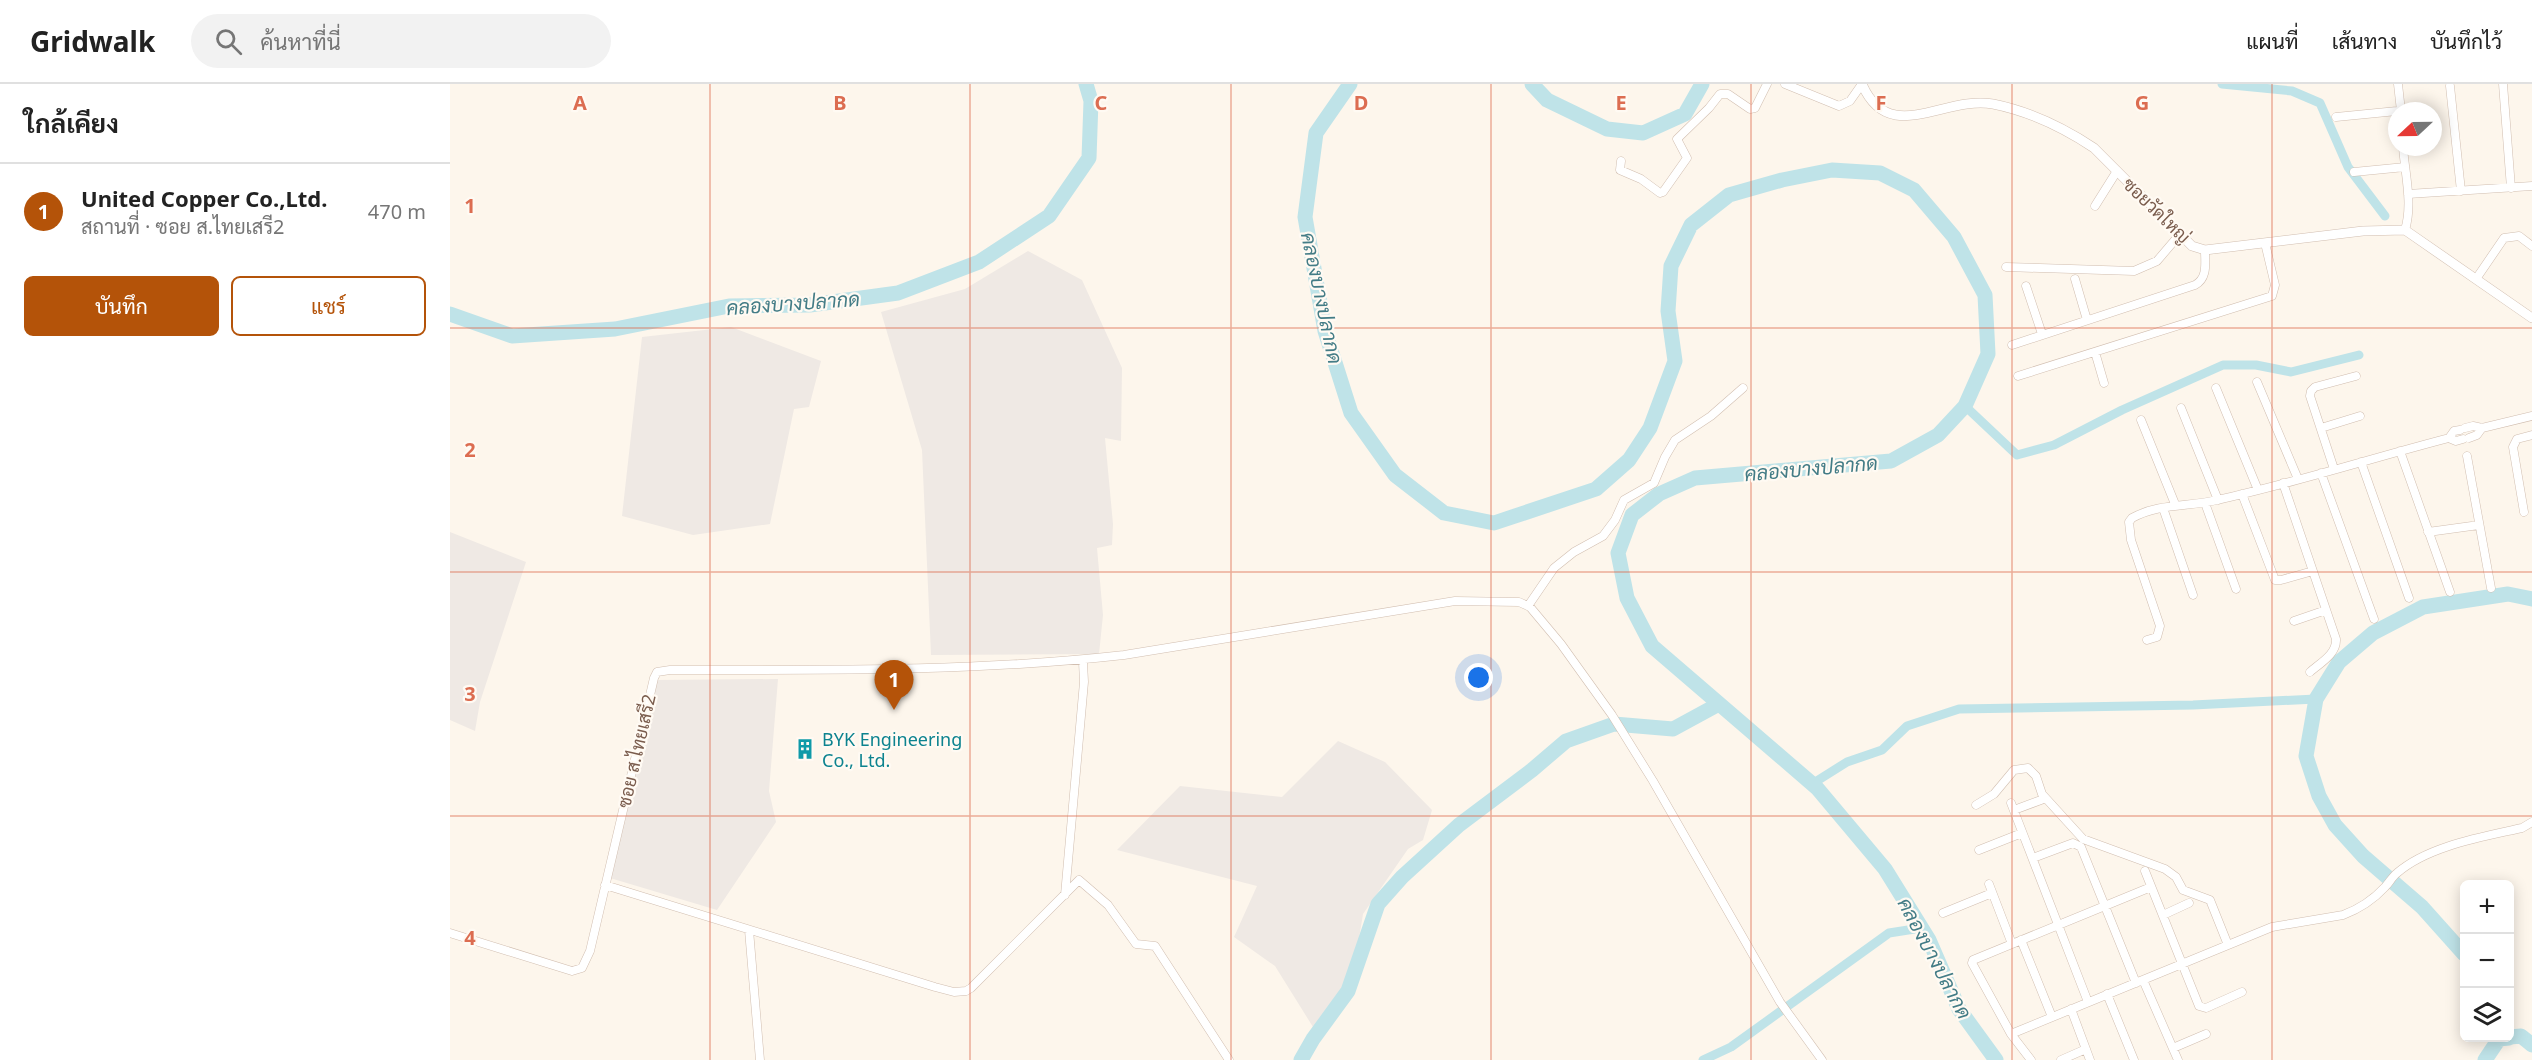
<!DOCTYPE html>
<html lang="th">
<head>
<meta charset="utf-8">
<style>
  :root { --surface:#fff; --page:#f2f2f2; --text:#222; --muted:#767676; --line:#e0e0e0; --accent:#b45309 }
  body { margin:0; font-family:"Noto Sans",Sarabun,sans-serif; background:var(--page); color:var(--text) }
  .controls { position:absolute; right:18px; bottom:18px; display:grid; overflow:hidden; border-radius:9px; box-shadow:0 3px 15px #0003 }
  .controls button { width:54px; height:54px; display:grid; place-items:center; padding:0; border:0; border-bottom:2px solid var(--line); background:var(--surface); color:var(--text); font:30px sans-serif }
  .compass { position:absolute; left:1938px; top:18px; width:54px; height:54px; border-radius:50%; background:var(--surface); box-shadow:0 3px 15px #0003; rotate:248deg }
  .you { position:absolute; left:1029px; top:594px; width:21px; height:21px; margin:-15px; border:4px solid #fff; border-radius:50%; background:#1a73e8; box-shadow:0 0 0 9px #1a73e833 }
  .badge { display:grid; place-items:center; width:39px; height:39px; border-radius:50%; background:var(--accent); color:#fff; font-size:20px; font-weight:700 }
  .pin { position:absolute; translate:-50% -50px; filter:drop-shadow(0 2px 3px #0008) }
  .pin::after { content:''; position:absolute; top:32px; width:21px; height:18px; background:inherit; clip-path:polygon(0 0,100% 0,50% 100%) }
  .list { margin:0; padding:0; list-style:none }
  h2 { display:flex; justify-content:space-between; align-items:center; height:78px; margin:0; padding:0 24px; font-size:26px }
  h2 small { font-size:20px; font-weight:400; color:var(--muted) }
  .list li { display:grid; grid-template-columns:39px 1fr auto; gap:18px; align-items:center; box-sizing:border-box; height:96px; padding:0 24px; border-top:2px solid var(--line) }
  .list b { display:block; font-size:22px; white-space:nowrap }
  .list p { margin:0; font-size:20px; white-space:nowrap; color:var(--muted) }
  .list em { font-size:20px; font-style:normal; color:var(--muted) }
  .actions { display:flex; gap:12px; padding:18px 24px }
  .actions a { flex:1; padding:14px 0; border:2px solid var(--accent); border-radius:9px; text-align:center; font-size:21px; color:var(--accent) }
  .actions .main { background:var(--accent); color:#fff }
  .icon { flex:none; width:33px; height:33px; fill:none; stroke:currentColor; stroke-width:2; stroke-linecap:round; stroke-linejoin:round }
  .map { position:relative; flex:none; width:2082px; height:976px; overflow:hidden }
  header { display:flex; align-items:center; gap:36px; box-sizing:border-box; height:84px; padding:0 30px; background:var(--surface); border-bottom:2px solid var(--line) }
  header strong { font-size:28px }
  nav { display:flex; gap:33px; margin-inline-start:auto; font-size:21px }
  .search { width:420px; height:54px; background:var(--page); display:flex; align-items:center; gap:15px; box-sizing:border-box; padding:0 21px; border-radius:33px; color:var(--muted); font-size:22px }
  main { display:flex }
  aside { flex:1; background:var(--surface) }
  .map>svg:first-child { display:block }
  .industrial { fill:#efe9e4 }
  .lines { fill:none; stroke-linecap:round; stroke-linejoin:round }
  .canal { stroke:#bfe3e8; stroke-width:9 }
  .river { stroke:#bfe3e8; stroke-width:15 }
  .minor-casing { stroke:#d1beb0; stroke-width:9 }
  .tertiary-casing { stroke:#d1beb0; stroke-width:10 }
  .minor { stroke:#fff; stroke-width:8 }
  .tertiary { stroke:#fff; stroke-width:9 }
  .grid { fill:none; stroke:#dc6d51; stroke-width:1.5; stroke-opacity:0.55 }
  .labels { text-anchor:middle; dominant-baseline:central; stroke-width:4.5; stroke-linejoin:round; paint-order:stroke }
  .street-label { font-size:18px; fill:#7a5c4d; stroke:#fffaf3 }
  .culture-label { font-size:18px; fill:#0d838f; stroke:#fffaf3; text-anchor:start }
  .water-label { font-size:20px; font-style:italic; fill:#437c86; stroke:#fffaf3 }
  .grid-label { font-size:20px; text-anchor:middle; font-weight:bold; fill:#dc6d51; stroke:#fffaf3; stroke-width:4.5; stroke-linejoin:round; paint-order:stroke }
</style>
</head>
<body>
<header>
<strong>Gridwalk</strong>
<div class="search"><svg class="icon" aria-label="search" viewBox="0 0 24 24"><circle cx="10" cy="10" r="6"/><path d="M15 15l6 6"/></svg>ค้นหาที่นี่</div>
<nav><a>แผนที่</a><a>เส้นทาง</a><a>บันทึกไว้</a></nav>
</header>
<main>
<aside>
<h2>ใกล้เคียง<small></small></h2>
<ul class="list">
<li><span class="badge">1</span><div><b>United Copper Co.,Ltd.</b><p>สถานที่ · ซอย ส.ไทยเสรี2</p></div><em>470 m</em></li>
</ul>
<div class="actions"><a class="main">บันทึก</a><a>แชร์</a></div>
</aside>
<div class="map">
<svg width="2082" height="976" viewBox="0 0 2082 976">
  <rect width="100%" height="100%" fill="#fdf6ec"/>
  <path class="industrial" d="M578,167L632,196L672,284L671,357L655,354L663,440L662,461L647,464L653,531L649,570L481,571L472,366L431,228L515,205Z
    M281,243L371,277L359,323L344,325L320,440L243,451L172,432L192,253Z
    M0,448L76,478L30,618L25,647L0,636Z
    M328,595L319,707L326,738L267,826L160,794L205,596Z
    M888,657L935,678L982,726L973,756L958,765L913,830L904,885L868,951L825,882L784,853L807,802L667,766L730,702L832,713Z"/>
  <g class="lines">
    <path class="canal" d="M1772,0L1842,7L1870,19L1898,83L1935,132
      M1515,322L1567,371L1604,361L1672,326L1773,281H1806L1841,288L1909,271
      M1362,700L1397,678L1432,666L1457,642L1509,625L1743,621L1866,615
      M1253,976L1281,963L1439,849L1471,844"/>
    <path class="river" d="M900,0L866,49L855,133L875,247L901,329L945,391L994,429L1044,439L1146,405L1179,376L1200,344L1225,277L1218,227L1221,182L1241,141L1279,111L1332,96L1382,86L1430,89L1464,106L1504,153L1535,211L1538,270L1515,322L1488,351L1441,377L1245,394L1209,410L1182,431L1168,469L1177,514L1202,562L1367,704L1435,785L1479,856L1509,925L1546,976
      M1082,0L1097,16L1157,45L1193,49L1235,30L1252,0
      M0,230L62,252L165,245L279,222L360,221L448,209L529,178L599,132L639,74L641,17L636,0
      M2014,870L1972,823L1913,772L1885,741L1869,712L1856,672L1866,615L1889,578L1923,549L1973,523L2058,510L2082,515
      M2060,953L2071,952L2082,961
      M851,976L863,955L898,907L928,820L952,793L1009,741L1082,686L1116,657L1164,640L1223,645L1269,620
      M2035,976L2049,955L2059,954"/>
    <g class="minor-casing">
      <path id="minor" d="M1335,0L1389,22L1400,17L1412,0
        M1948,0L1951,27
        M2053,0L2061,104
        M2000,2L2011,107
        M1886,33L1947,27
        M1953,63C1955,90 1963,120 1955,146
        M1171,77L1170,86L1191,95L1210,109L1213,108L1237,74L1227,55L1259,24L1270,10H1278L1300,25L1305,24L1317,0
        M1904,88L1955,83
        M1958,110L2082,102
        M1645,122L1667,87
        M1556,183L1684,187L1707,177L1730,150
        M1625,195L1637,236
        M2026,195L2054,154L2069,152L2082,162
        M1576,202L1592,250
        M1562,261L1745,201C1758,194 1755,179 1755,166
        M1645,268L1654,299
        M1568,292L1822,212L1825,201L1815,159
        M1807,298L1848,395
        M1766,304L1808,406
        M1731,324L1768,416
        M1691,336L1725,420
        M1871,344L1910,332
        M2015,344L2023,342L2032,344L2082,332
        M1999,354L2006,357L2013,355
        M2019,354L2027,351L2032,344
        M1950,367L2000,508
        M2017,372L2041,504
        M1911,378L1959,514
        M1884,385L1860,312L1861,307L1865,303L1906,292
        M1871,389L1924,535
        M1833,399L1886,555C1887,570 1870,579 1860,588
        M1792,410L1825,496H1831L1863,487
        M1755,419L1786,505
        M1713,424L1743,511
        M2074,428L2063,363L2067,355L2082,351
        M1978,448L2029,441
        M1078,522L1104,484L1124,468L1153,452L1165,436L1174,416L1204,399L1215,373L1225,356L1261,332L1293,304
        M1844,537L1876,526
        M1697,556L1707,553L1710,542L1681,456L1679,438L1682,434C1709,419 1739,423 1767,416C1845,399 1922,374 1999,354L2004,347L2010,346
        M1561,719L1638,918
        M1526,721L1544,710L1564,686L1578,684L1586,692L1592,710L1633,755L1715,785L1726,793L1733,806L1760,816L1778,861
        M1564,726L1591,716
        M1529,766L1572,749
        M1583,774L1623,759L1631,763L1686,899
        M1695,787L1749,922L1756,924L1792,908
        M1539,800L1562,860
        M155,801L485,903L504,908L516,907L521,904L629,796L658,821L686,860L705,862L779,976
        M615,811L634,598L633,578L630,576
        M1493,829L1542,809
        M1713,831L1739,819
        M299,846L310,976
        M0,849L122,887L132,884L140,867L204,594L207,588L220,586C371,586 523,588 674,571L1005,517L1069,518L1080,523L1111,560L1162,631L1203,697L1330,918L1372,976
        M1571,856L1602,933
        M1693,896L1728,976
        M1657,910L1684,976
        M1621,925L1640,976
        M1561,950L1822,843L1893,831C1909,825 1923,816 1935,803C1939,799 1942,793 1947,789C1978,762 2032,753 2072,744L2082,738
        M1723,964L1756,950
        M1581,976L1561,950L1522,879L1523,876L1701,803
        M1611,976L1636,965"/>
    </g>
    <g class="tertiary-casing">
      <path id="tertiary" d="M1412,0C1439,63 1494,11 1543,20C1578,27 1614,44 1644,64L1742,162L1755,166L1913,147L1955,146L2082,234"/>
    </g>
    <use href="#minor" class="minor"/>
    <use href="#tertiary" class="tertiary"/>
  </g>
  <path class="grid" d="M260,0V976M520,0V976M781,0V976M1041,0V976M1301,0V976M1562,0V976M1822,0V976M0,244H2082M0,488H2082M0,732H2082"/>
  <defs>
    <g id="building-bare" transform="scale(1.62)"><path d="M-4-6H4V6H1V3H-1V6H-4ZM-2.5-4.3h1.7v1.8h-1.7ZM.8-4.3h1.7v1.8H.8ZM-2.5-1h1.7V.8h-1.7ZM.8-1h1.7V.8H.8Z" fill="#0f9aa8" stroke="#fffaf3" stroke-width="2.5" paint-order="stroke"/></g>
  </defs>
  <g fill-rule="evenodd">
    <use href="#building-bare" x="355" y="665"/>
  </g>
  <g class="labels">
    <g class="street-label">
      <text transform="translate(1707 126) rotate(44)">ซอยวัดใหญ่</text>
      <text transform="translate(186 667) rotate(-77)">ซอย ส.ไทยเสรี2</text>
    </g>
    <g class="culture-label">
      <text x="372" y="655">BYK Engineering<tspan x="372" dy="21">Co., Ltd.</tspan></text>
    </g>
    <g class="water-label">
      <text transform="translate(872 214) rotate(78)">คลองบางปลากด</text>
      <text transform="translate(343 219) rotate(-4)">คลองบางปลากด</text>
      <text transform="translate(1361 384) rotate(-5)">คลองบางปลากด</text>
      <text transform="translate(1485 874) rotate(62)">คลองบางปลากด</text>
    </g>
  </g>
  <g class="grid-label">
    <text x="130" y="26">A</text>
    <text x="390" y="26">B</text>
    <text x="651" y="26">C</text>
    <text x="911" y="26">D</text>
    <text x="1171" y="26">E</text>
    <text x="1431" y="26">F</text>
    <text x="1692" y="26">G</text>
    <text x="20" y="129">1</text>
    <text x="20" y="373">2</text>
    <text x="20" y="617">3</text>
    <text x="20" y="861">4</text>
  </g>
</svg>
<div class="controls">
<button>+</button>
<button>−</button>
<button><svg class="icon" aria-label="layers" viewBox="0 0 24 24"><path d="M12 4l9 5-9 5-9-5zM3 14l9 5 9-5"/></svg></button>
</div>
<svg class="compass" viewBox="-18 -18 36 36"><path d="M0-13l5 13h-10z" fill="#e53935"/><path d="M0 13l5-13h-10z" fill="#767676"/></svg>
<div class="you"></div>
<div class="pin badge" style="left:444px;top:626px">1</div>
</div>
</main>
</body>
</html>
